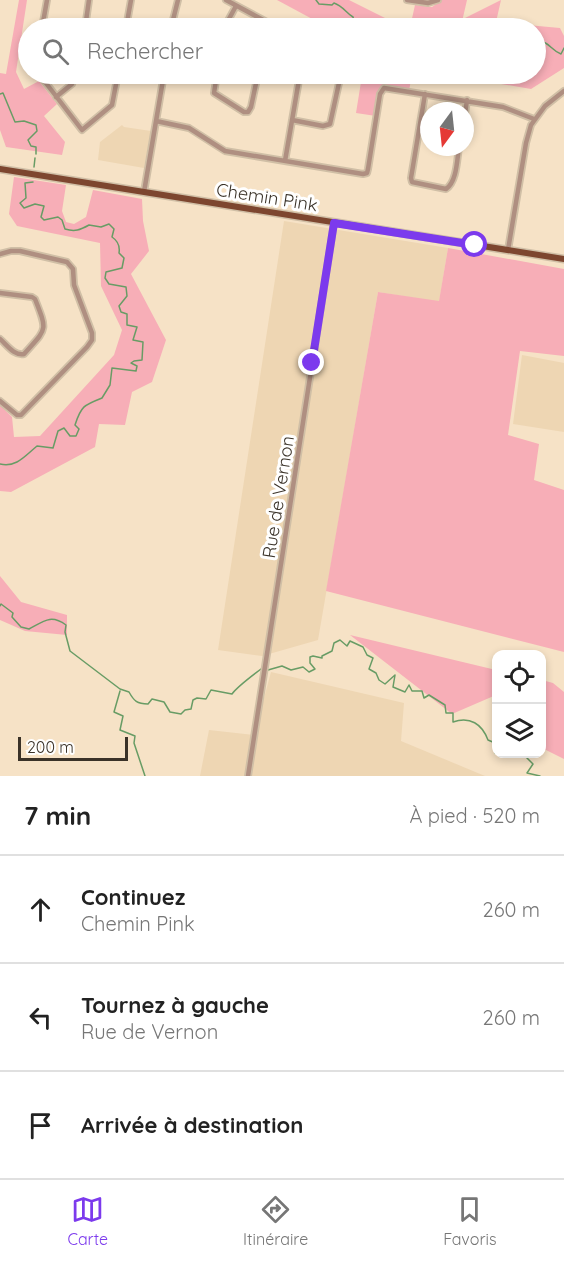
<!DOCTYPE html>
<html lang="fr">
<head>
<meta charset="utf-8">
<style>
  :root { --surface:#fff; --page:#f2f2f2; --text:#222; --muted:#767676; --line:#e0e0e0; --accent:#7c3aed }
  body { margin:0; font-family:Quicksand,sans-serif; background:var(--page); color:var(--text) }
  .controls { position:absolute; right:18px; bottom:18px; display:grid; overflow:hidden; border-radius:12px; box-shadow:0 3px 9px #0003 }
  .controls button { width:54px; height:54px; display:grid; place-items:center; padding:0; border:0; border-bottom:2px solid var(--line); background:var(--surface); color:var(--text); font:30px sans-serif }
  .compass { position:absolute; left:420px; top:102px; width:54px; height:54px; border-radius:50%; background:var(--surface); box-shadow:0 3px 9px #0003; rotate:195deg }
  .scale { position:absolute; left:18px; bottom:15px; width:110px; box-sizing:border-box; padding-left:6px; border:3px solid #3a3228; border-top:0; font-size:16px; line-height:21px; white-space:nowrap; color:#3a3228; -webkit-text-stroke:4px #fff; paint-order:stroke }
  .stop { position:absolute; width:18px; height:18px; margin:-14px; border:4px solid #7c3aed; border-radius:50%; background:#fff }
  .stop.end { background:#7c3aed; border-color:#fff; box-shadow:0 2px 6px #0008 }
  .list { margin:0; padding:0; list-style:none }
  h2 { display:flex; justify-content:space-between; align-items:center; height:78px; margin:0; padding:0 24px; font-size:26px }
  h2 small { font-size:20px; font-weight:400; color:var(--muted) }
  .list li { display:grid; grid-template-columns:39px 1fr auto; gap:18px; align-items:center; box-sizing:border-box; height:108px; padding:0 24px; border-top:2px solid var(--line) }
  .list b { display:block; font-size:22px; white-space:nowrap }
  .list p { margin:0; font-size:20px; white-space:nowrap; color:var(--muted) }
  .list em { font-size:20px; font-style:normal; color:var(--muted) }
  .icon { flex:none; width:33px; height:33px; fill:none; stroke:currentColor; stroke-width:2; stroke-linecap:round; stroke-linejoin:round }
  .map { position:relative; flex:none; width:564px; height:776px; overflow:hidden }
  .search { position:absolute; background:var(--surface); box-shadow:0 3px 9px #0003; left:18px; right:18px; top:18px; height:66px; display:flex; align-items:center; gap:15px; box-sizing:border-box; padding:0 21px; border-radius:33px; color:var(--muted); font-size:22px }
  .sheet { height:402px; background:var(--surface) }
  nav { display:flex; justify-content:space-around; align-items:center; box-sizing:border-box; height:84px; border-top:2px solid var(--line); background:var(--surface); font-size:16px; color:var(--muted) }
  nav a { display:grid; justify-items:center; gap:3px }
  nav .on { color:var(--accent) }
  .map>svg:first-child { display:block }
  .built { fill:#eed6b3 }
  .green { fill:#f7aeb7 }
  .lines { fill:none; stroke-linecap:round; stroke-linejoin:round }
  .stream { stroke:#689c65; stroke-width:1.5 }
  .minor-casing { stroke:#d0bfa6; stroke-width:8 }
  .major-casing { stroke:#d0bfa6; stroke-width:9 }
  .minor { stroke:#af8f81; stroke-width:4.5 }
  .major { stroke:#7d462f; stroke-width:6 }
  .route { stroke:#7c3aed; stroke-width:8 }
  .labels { text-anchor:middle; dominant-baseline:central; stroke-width:6; stroke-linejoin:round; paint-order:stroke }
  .street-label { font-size:18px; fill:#3a3228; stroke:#fff }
</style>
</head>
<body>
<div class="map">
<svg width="564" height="776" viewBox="0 0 564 776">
  <rect width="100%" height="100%" fill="#f6e2c6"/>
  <path class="built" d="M122,125L124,127L151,131L144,168L98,160L100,142Z
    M284,221L448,248L439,302L378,292L318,640L262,656L218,650Z
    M522,355L564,363V432L513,424Z
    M271,672L404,703L401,741L485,776H200L209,730L254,735Z"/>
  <path class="green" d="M19,0H27L16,72L24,89L39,81L57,104L44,116L65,142L62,155L6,147L0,130V73L6,74Z
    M277,0H349L395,23H411L415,5L432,7L442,0H467L461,26L465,18L501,0L496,22L560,28L564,36V68L531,89L442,74H536V28H329Z
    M369,74H412L409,91L390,88L381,91L376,116L356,113L361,82Z
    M14,177L66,185L62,211L66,222L74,224L86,217L93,190L142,199L143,221L149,251L131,274L166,340L152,382L132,392L125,425L99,424L95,447L11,492L0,491V405L12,417L14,437L40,436L114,355L122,330L101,286L100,243L17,226L9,214Z
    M448,248L564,269V356L520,351L508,435L539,444L534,480L564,490V652L326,591L378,292L439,301Z
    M0,576L21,602L67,615V635L25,631L0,620Z
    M350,635L496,670V695L452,714Z
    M542,680L553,683L564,692V759L542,748Z"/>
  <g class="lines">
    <path class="stream" d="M316,0L319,4L332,5L334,3C343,6 346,13 353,17L354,22L359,23L358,28
      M536,41C550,41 550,50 561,54L564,48
      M0,94L3,93L15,122L24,121L36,125L37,131L28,140L31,146L36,147V154
      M34,167L35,158
      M0,464C16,468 25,456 37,446L53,448L58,431L64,428L70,436H76L79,429L75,425C81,406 84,405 102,398L110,385L112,368L136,371L137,366L131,363L134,361L142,360L143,342L133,340L137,327L127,325V314L121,312L119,306L127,296L126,287L109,284L105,278L106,272L122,268L124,258L119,253C120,247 118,241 112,237L114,229L109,224L101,227L89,225C80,230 75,232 65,229L62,220L58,217L44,220L41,217L44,206L35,204L24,208L20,203L26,198L25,183L33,182
      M0,606L1,604L13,613L12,617L21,627L29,629C44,621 51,614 66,625L65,632L70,651L120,689L129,692C134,701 137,704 148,704L152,699L164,702L170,712L181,714L185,710L191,709L193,700L197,698L206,699L211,690L232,694C238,686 252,676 261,669
      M268,670L282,666L291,670L303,667L309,672L315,669L310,663V657L313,656L322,658V656L332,651L334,643L340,640L347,646L350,641L363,647L367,655L373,658L369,669L376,673L379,680L385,684L395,675L393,687L405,692L409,685L412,691H422L424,698L429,695L445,705L446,713H453V722C470,716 482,724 488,740L495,743V753L504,756L515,754
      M120,691L114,712L123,716L120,730L135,736L134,743L145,776
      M523,754L533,764L527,773L540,776"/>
    <g class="minor-casing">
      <path id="minor" d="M226,0L278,28
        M407,0L428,3L438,0
        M42,28L47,0
        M85,28L89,0
        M126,28L131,0
        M171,28L178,0
        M224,28L236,6
        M39,74L82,130L112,105L118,74
        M217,74L214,93L244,112H248L251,107L258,74
        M425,94L411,178L412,182L446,189C457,182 457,159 459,147
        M56,97L72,84L76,74
        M465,114L467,100
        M292,120L323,126L330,124L339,83L343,74
        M156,121L189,128L225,151L363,174L367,173L368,169L380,94L384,88L503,107L534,119
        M285,161L300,74
        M144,192L164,74
        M508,250L526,143L531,125L545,106L564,91
        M0,254L11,251H20L67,262L73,269L74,285L92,333V340L87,347L21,415H17L0,401
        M0,293L32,297L35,299C48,332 47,328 24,354C14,356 7,345 0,339
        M248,776L334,223"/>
    </g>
    <g class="major-casing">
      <path id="major" d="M0,169L564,259"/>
    </g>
    <use href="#minor" class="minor"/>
    <use href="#major" class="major"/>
  </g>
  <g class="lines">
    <path class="route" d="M312,363L334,223L475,245"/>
  </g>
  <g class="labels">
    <g class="street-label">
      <text transform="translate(267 197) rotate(9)">Chemin Pink</text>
      <text transform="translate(278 497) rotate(-81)">Rue de Vernon</text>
    </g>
  </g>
</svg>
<div class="controls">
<button><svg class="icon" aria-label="locate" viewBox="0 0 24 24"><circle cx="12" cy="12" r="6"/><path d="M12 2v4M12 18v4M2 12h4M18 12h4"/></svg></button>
<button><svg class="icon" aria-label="layers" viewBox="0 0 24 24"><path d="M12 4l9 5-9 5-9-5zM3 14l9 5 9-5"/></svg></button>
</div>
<svg class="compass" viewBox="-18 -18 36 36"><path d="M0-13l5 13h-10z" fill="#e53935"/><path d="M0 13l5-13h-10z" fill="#767676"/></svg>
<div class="scale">200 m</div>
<div class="stop" style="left:475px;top:245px"></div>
<div class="stop end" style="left:312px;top:363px"></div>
<div class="search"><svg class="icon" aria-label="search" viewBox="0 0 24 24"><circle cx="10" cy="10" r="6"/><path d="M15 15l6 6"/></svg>Rechercher</div>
</div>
<section class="sheet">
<h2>7 min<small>À pied · 520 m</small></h2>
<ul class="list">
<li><svg class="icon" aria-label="ahead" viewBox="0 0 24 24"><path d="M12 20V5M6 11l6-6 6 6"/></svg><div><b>Continuez</b><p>Chemin Pink</p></div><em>260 m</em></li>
<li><svg class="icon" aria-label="left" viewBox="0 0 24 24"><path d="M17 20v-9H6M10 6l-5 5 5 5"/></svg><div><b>Tournez à gauche</b><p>Rue de Vernon</p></div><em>260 m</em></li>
<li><svg class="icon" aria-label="arrive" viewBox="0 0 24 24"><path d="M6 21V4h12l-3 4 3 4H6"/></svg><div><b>Arrivée à destination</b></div></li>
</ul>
</section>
<nav>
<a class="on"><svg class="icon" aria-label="map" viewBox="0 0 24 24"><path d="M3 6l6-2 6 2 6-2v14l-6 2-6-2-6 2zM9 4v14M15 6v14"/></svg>Carte</a>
<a><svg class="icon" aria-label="directions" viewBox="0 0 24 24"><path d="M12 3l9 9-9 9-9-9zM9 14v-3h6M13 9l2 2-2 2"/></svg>Itinéraire</a>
<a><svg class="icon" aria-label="saved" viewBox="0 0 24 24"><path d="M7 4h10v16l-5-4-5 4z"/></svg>Favoris</a>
</nav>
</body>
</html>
